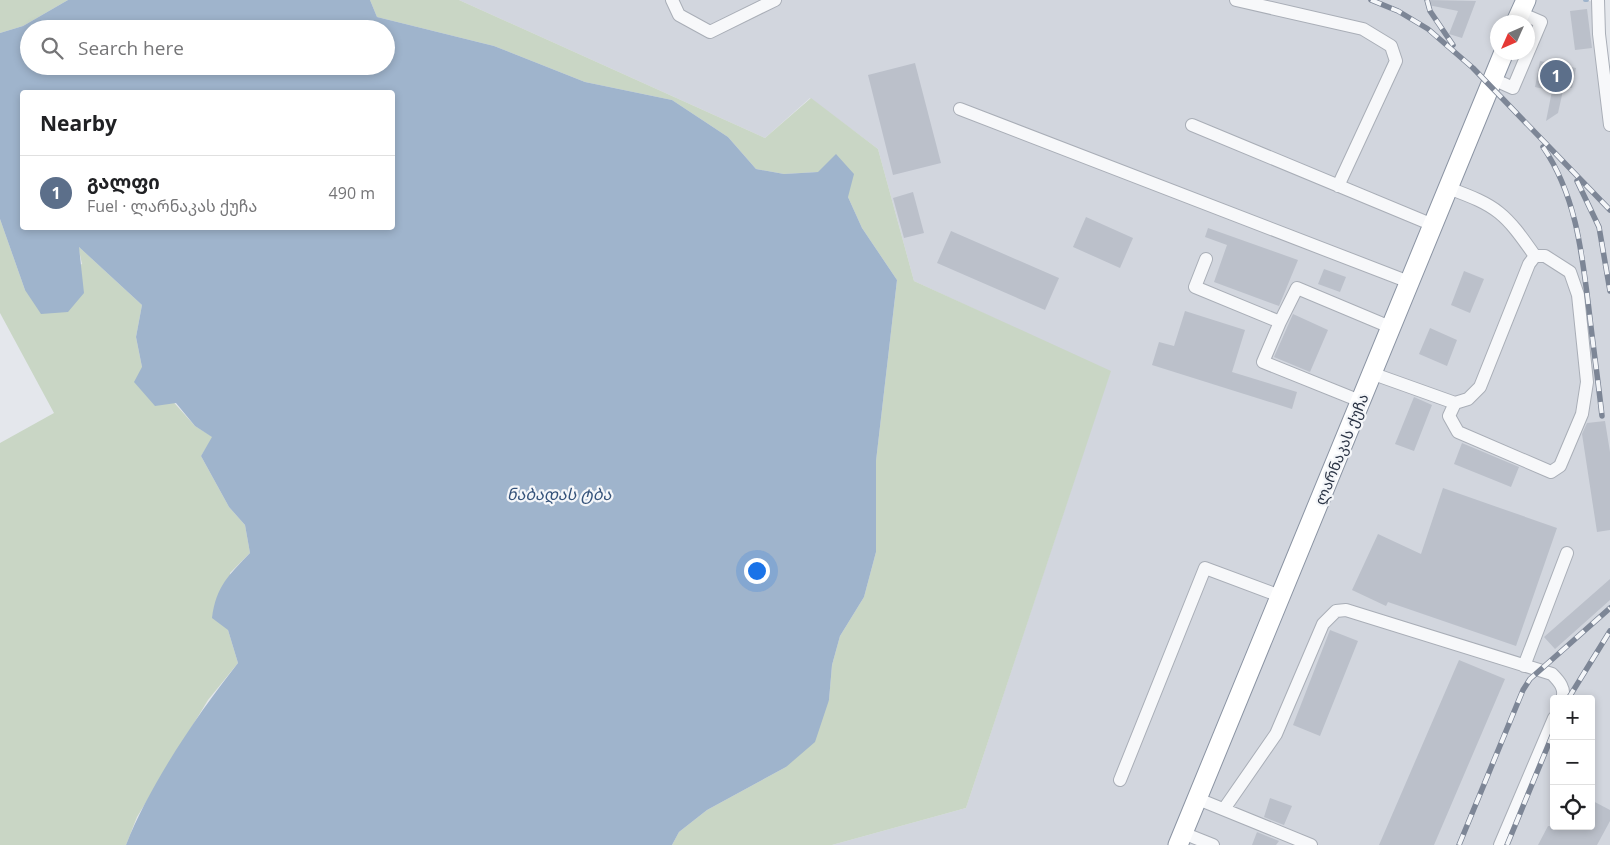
<!DOCTYPE html>
<html lang="en">
<head>
<meta charset="utf-8">
<style>
  :root { --surface:#fff; --page:#f2f2f2; --text:#202124; --muted:#757577; --line:#e0e0e0; --accent:#0f766e }
  body { margin:0; font-family:"Open Sans","Noto Sans Georgian",sans-serif; background:var(--page); color:var(--text) }
  .controls { position:absolute; right:15px; bottom:15px; display:grid; overflow:hidden; border-radius:5px; box-shadow:0 2px 8px #0003 }
  .controls button { width:45px; height:45px; display:grid; place-items:center; padding:0; border:0; border-bottom:1px solid var(--line); background:var(--surface); color:var(--text); font:25px sans-serif }
  .compass { position:absolute; left:1490px; top:15px; width:45px; height:45px; border-radius:50%; background:var(--surface); box-shadow:0 2px 8px #0003; rotate:225deg }
  .you { position:absolute; left:756px; top:570px; width:18px; height:18px; margin:-12px; border:4px solid #fff; border-radius:50%; background:#1a73e8; box-shadow:0 0 0 8px #1a73e833 }
  .badge { display:grid; place-items:center; width:32px; height:32px; border-radius:50%; background:var(--accent); color:#fff; font-size:16px; font-weight:700 }
  .pin { position:absolute; translate:-50% -50%; border:2px solid #fff; box-shadow:0 1px 5px #0006 }
  .list { margin:0; padding:0; list-style:none }
  h2 { display:flex; justify-content:space-between; align-items:center; height:65px; margin:0; padding:0 20px; font-size:21px }
  h2 small { font-size:16px; font-weight:400; color:var(--muted) }
  .list li { display:grid; grid-template-columns:32px 1fr auto; gap:15px; align-items:center; box-sizing:border-box; height:75px; padding:0 20px; border-top:1px solid var(--line) }
  .list b { display:block; font-size:19px; white-space:nowrap }
  .list p { margin:0; font-size:16px; white-space:nowrap; color:var(--muted) }
  .list em { font-size:16px; font-style:normal; color:var(--muted) }
  .icon { flex:none; width:28px; height:28px; fill:none; stroke:currentColor; stroke-width:2; stroke-linecap:round; stroke-linejoin:round }
  .map { position:relative; flex:none; width:1610px; height:845px; overflow:hidden }
  .search { position:absolute; background:var(--surface); box-shadow:0 2px 8px #0003; left:20px; top:20px; width:375px; height:55px; display:flex; align-items:center; gap:12px; box-sizing:border-box; padding:0 18px; border-radius:28px; color:var(--muted); font-size:19px }
  .panel { position:absolute; background:var(--surface); box-shadow:0 2px 8px #0003; left:20px; top:90px; width:375px; height:140px; border-radius:5px }
  .map>svg:first-child { display:block }
  .built { fill:#d2d6de; fill-rule:evenodd }
  .green { fill:#c9d6c5 }
  .water { fill:#9fb4cc; fill-rule:evenodd }
  .lines { fill:none; stroke-linecap:round; stroke-linejoin:round }
  .stream { stroke:#9fb4cc; stroke-width:4 }
  .building { fill:#bbc0ca }
  .minor-casing { stroke:#a9aeb7; stroke-width:14 }
  .highway-casing { stroke:#8b94a3; stroke-width:21 }
  .minor { stroke:#f7f8fa; stroke-width:12 }
  .highway { stroke:#fff; stroke-width:19 }
  .rail-casing { stroke:#7d8696; stroke-width:5.5 }
  .rail { stroke:#f4f6f9; stroke-width:4; stroke-dasharray:11; stroke-linecap:butt }
  .labels { text-anchor:middle; dominant-baseline:central; stroke-width:4.5; stroke-linejoin:round; paint-order:stroke }
  .street-label { font-size:15px; fill:#2b3445; stroke:#f4f6f9 }
  .water-label { font-size:16px; font-style:italic; fill:#34527a; stroke:#f4f6f9 }
</style>
</head>
<body>
<div class="map">
<svg width="1610" height="845" viewBox="0 0 1610 845">
  <rect width="100%" height="100%" fill="#e4e7ec"/>
  <path class="built" d="M459,0H1585L1599,3L1610,124V845H832L966,808L1110,372L914,281L878,149L810,98L765,138ZM1498,22H1528V52H1498ZM1554,699H1591V826H1554Z"/>
  <path class="green" d="M0,0H68L23,26L0,33Z
    M370,0H459L765,138L811,98L878,149L914,281L1111,371L966,808L832,845H672L679,832L707,810L786,767L829,700L832,665L840,636L864,597L876,552V461L897,280L862,228L848,197L818,172L784,174L756,169L728,137L672,100L585,82L494,46L377,17Z
    M0,219L25,290L82,264L78,246L142,305L136,337L142,367L195,426L213,437L201,456L229,507L245,525L250,553L230,573L228,630L238,663L208,700L137,817L126,845H0V443L54,413L0,313Z"/>
  <path class="water" d="M68,0H370L377,17L494,46L585,82L672,100L728,137L756,169L784,174L818,172L836,154L854,174L848,197L862,228L897,280L876,461V552L864,597L840,636L832,665L829,700L815,742L786,767L707,810L679,832L672,845H126C150,784 197,715 238,663L228,630L212,618C216,586 229,575 250,553L245,525L229,507L201,456L212,437L195,426L176,403L155,406L134,382L142,367L136,337L142,305L79,247L84,293L68,312L41,314L25,290L0,219V33L23,26ZM29,29H386V66H29ZM22,92H392V228H22Z"/>
  <g class="lines">
    <path class="stream" d="M1585,0H1587"/>
  </g>
  <path class="building" d="M1428,0L1476,1L1462,38L1449,34L1458,11L1428,5Z
    M1587,9L1592,48L1575,50L1570,11Z
    M1540,61L1576,68L1572,88L1564,86L1558,113L1546,121L1552,91L1535,87Z
    M915,63L941,163L893,175L868,75Z
    M913,192L924,233L904,238L893,198Z
    M1086,217L1133,238L1120,268L1073,247Z
    M1208,228L1298,260L1279,306L1214,282L1227,245L1205,237Z
    M951,231L1059,278L1045,310L937,263Z
    M1324,269L1346,277L1340,292L1318,284Z
    M1464,271L1484,279L1470,313L1451,305Z
    M1185,311L1245,330L1232,372L1297,392L1292,409L1152,365L1159,342L1174,346Z
    M1293,314L1328,330L1310,372L1274,357Z
    M1430,328L1457,340L1447,366L1419,354Z
    M1414,397L1432,405L1414,451L1395,444Z
    M1605,421L1610,452V530L1597,532L1582,434L1587,423Z
    M1462,443L1519,467L1511,487L1454,464Z
    M1443,488L1557,528L1516,646L1388,602L1386,606L1352,590L1378,534L1421,554Z
    M1610,579V600L1555,649L1544,637Z
    M1330,630L1358,641L1320,736L1293,725Z
    M1459,660L1505,679L1434,845H1379Z
    M1270,798L1292,806L1284,825L1264,817Z
    M1591,800L1610,810V821L1597,845H1538L1548,826H1591Z
    M1257,832L1279,841L1276,845H1252Z"/>
  <g class="lines">
    <g class="minor-casing">
      <path id="minor" d="M672,0L679,15L710,32L775,0
        M1236,0L1363,29L1391,46L1396,61L1338,186
        M1598,0L1599,34L1610,125
        M1493,79L1513,88L1541,22L1520,13
        M960,109L1409,282
        M1192,125L1433,225
        M1448,188C1498,206 1505,213 1535,256
        M1206,259L1195,287L1280,322L1263,362L1360,401
        M1280,322L1297,288L1390,327
        M1371,373L1455,403L1468,399L1480,387L1529,264L1535,256H1545L1570,272L1578,295L1587,382L1582,414L1560,466L1551,472L1458,432L1449,416L1455,403
        M1524,666L1567,553
        M1120,780L1205,568L1280,596
        M1198,799L1311,845
        M1224,809L1276,734L1323,624L1336,611L1346,610L1552,674C1559,681 1566,689 1562,699
        M1183,833L1213,845
        M1500,845L1554,718"/>
    </g>
    <g class="highway-casing">
      <path id="highway" d="M1516,22L1526,0
        M1178,845L1504,52"/>
    </g>
    <use href="#minor" class="minor"/>
    <use href="#highway" class="highway"/>
    <g class="rail-casing">
      <path id="rail" d="M1371,0L1398,11L1428,29L1473,68L1610,210
        M1427,0L1430,11L1453,45
        M1543,147C1576,195 1582,253 1589,310C1593,345 1598,380 1602,416
        M1577,181L1599,227L1610,291
        M1568,699L1610,631
        M1459,845L1523,690L1530,679L1610,608
        M1507,845L1554,731"/>
    </g>
    <use href="#rail" class="rail"/>
  </g>
  <g class="labels">
    <g class="street-label">
      <text transform="translate(1341 449) rotate(-68)">ლარნაკას ქუჩა</text>
    </g>
    <g class="water-label">
      <text x="559" y="494">ნაბადას ტბა</text>
    </g>
  </g>
</svg>
<div class="controls">
<button>+</button>
<button>−</button>
<button><svg class="icon" aria-label="locate" viewBox="0 0 24 24"><circle cx="12" cy="12" r="6"/><path d="M12 2v4M12 18v4M2 12h4M18 12h4"/></svg></button>
</div>
<svg class="compass" viewBox="-18 -18 36 36"><path d="M0-13l5 13h-10z" fill="#e53935"/><path d="M0 13l5-13h-10z" fill="#757577"/></svg>
<div class="you"></div>
<div class="pin badge" style="left:1556px;top:76px;background:#5c6f8a">1</div>
<div class="search"><svg class="icon" aria-label="search" viewBox="0 0 24 24"><circle cx="10" cy="10" r="6"/><path d="M15 15l6 6"/></svg>Search here</div>
<section class="panel">
<h2>Nearby<small></small></h2>
<ul class="list">
<li><span class="badge" style="background:#5c6f8a">1</span><div><b>გალფი</b><p>Fuel · ლარნაკას ქუჩა</p></div><em>490 m</em></li>
</ul>
</section>
</div>
</body>
</html>
